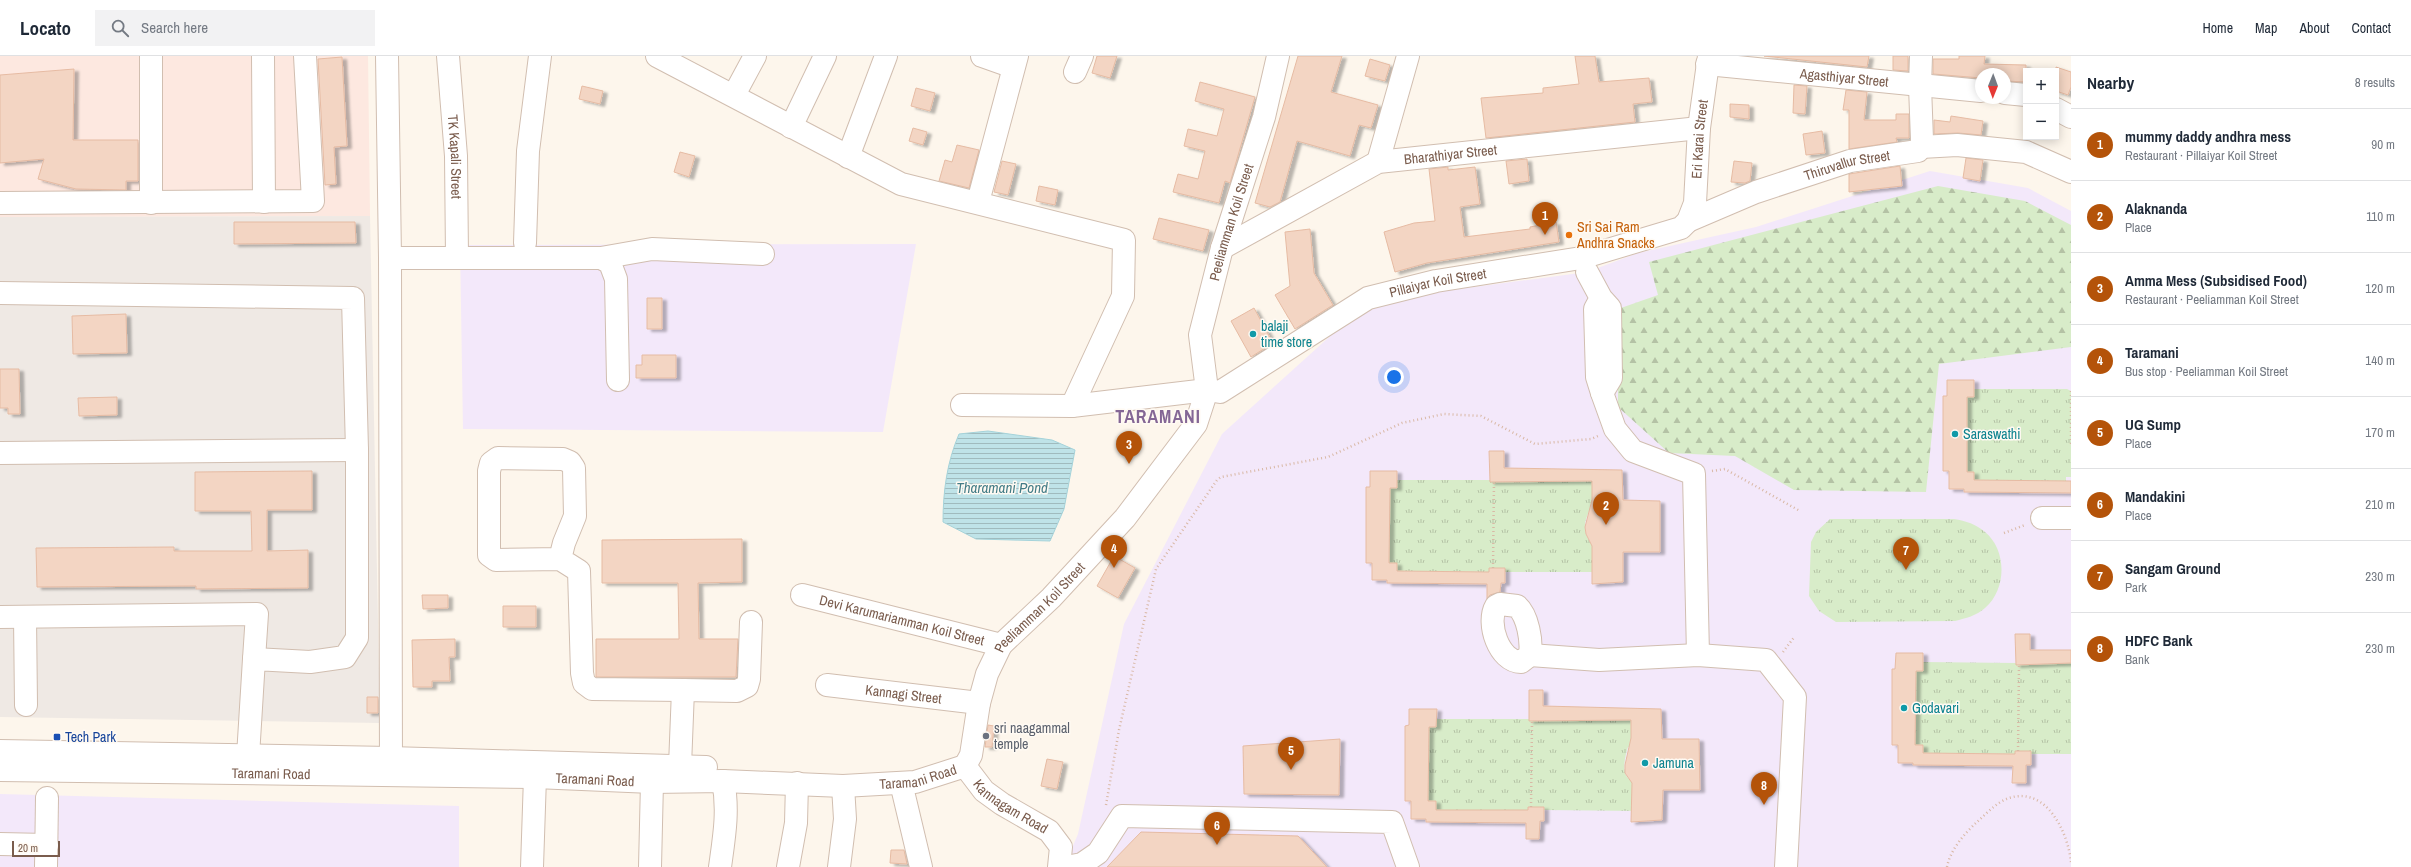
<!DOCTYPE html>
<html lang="en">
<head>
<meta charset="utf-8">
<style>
  :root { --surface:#fff; --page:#f2f2f3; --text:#1f2937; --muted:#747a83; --line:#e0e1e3; --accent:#b45309 }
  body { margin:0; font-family:"Archivo Narrow",sans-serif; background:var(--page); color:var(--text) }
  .controls { position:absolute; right:12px; top:12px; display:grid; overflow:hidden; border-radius:0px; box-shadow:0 2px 10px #0003 }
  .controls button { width:36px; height:36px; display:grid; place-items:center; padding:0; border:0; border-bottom:1px solid var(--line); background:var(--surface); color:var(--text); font:20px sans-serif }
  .compass { position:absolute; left:1975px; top:12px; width:36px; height:36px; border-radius:50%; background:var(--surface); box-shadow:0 2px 10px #0003; rotate:181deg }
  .scale { position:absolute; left:12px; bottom:10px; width:48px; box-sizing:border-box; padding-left:4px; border:2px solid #7a5c4d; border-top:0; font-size:11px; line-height:14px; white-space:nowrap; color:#7a5c4d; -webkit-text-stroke:3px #fffaf3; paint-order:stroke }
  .you { position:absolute; left:1394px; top:321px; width:14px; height:14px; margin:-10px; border:3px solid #fff; border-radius:50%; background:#1a73e8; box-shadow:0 0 0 6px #1a73e833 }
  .badge { display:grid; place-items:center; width:26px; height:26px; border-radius:50%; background:var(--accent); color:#fff; font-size:13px; font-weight:700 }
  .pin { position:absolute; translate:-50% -33px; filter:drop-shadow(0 1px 2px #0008) }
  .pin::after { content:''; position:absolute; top:21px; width:14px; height:12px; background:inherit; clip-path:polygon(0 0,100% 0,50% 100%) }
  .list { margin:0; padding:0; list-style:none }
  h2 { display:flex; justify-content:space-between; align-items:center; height:52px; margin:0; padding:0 16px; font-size:17px }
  h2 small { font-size:13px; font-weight:400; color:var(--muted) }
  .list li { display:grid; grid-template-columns:26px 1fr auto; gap:12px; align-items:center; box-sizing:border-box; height:72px; padding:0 16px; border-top:1px solid var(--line) }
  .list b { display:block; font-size:15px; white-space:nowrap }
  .list p { margin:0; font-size:13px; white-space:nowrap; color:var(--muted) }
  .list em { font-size:13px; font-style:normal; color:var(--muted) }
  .icon { flex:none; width:22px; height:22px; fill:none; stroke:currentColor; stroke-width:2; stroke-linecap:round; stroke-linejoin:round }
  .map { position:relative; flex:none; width:2071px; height:811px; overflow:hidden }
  header { display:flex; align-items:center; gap:24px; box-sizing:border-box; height:56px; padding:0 20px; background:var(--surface); border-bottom:1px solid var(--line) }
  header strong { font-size:19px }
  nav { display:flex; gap:22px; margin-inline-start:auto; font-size:14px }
  .search { width:280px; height:36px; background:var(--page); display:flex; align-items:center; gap:10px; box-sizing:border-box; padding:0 14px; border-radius:0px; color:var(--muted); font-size:15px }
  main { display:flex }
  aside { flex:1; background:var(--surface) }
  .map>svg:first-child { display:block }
  .commercial { fill:#fde8e0 }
  .industrial { fill:#efe9e4 }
  .education { fill:#f3e8fa }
  .forest { fill:url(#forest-firs) }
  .park { fill:url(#park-tufts) }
  .water { fill:url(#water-rules); stroke:#a5d3da }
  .building { fill:#f3d5c3; stroke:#e6bba3; filter:url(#shadow) }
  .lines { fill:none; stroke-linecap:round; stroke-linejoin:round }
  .minor-casing { stroke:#d1beb0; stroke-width:24 }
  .path { stroke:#d9b8a5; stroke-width:2.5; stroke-dasharray:1 3; stroke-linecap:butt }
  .minor { stroke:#fff; stroke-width:22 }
  .food-dot { fill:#e8710a; stroke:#fffaf3; stroke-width:1.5 }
  .culture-dot { fill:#0f9aa8; stroke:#fffaf3; stroke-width:1.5 }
  .worship-dot { fill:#6b7280; stroke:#fffaf3; stroke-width:1.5 }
  .transit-dot { fill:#1a4fb4; stroke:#fffaf3; stroke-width:1.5 }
  .labels { text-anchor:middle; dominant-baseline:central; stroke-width:3; stroke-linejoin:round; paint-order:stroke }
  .street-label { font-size:14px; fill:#7a5c4d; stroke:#fffaf3 }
  .food-label { font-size:14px; fill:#c56008; stroke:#fffaf3; text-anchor:start }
  .culture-label { font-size:14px; fill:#0d838f; stroke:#fffaf3; text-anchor:start }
  .worship-label { font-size:14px; fill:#5b616d; stroke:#fffaf3; text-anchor:start }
  .transit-label { font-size:14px; fill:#164399; stroke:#fffaf3; text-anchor:start }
  .water-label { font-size:15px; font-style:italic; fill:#437c86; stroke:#fffaf3 }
  .district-label { font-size:18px; font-weight:bold; letter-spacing:1px; fill:#846695; stroke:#fffaf3 }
</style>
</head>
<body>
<header>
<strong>Locato</strong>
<div class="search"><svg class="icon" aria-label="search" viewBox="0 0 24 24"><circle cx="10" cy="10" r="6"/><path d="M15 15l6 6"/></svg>Search here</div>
<nav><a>Home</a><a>Map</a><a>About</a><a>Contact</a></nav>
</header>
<main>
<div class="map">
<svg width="2071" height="811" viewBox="0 0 2071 811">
  <defs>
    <pattern id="forest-firs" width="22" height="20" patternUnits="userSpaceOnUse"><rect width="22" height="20" fill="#d8ecc9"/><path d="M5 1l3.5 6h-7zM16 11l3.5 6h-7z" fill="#b4c2a5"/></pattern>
    <pattern id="park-tufts" width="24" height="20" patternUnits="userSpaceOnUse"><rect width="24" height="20" fill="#d8ecc9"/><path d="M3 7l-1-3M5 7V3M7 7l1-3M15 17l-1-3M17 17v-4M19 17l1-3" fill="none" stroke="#b4c2a5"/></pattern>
    <pattern id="water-rules" width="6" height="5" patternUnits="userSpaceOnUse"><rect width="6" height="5" fill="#bfe3e8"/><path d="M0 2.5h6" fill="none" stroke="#a0bbbe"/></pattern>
    <filter id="shadow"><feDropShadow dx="4.5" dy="2.5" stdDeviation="1" flood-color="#0004"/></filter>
  </defs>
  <rect width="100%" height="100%" fill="#fdf6ec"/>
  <path class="commercial" d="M0,0H368L370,160L0,161Z"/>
  <path class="industrial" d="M370,160L380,667L0,661V161Z"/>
  <path class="education" d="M1930,115L2028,132L2071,155V811H1064L1078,778L1124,568L1222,378L1369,245L1587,216L1638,197L1756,171Z
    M916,188L883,376L463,373L460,189Z
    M0,738L459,750V811H0Z"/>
  <path class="forest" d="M1938,130L2025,145L2071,169V291L1939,308L1926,436L1794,434L1735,400L1669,397L1618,351V253L1658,239L1649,206Z"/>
  <path class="park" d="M1974,333H2067L2071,335V421H2066V425L1974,424V416H1967V341H1974Z
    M1397,424H1490L1494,426L1603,425V444L1592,445C1591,458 1578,466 1590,486H1593L1601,516H1505L1489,512V516L1397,515V507H1389L1390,432H1397Z
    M1830,463H1954C1966,465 1976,468 1985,476C2007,494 2007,533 1985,552C1976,560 1966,562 1955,565L1836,566L1819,555L1809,540L1811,486L1816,476Z
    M1923,606L2016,607L2019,609L2071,607V698H2031V695H2015V698L1923,697V689H1915L1916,615Z
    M1436,663H1529L1532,665L1642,664L1631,691H1628C1625,700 1620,721 1632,724V734L1641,735V755L1544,754V751H1528V754H1436V746L1428,745L1429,671H1436Z"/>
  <path class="water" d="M988,375L1052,384L1075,394L1064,453L1050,485L976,483L943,466C943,435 947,406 959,378Z"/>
  <path class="building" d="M1097,0H1117L1110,22L1092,17Z
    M1298,0H1342L1331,36L1378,49L1371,72L1359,69L1350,100L1297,85L1280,146L1270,151L1255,147Z
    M1575,0H1595L1599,26L1649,22L1652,46L1633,48L1635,66L1486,82L1481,42L1543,37V32L1579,28Z
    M1764,0H1869L1867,11Z
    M1893,0H1908V15L1893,14Z
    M1959,0H1985L1984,8L2026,9V26L2005,25V18H1981V22L1933,18V3H1959Z
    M342,1L347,90L334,91L336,128L325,129L318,3Z
    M1370,3L1390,9L1385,25L1365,20Z
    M2056,11L2071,16V31L2068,39L2056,35Z
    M74,13L73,84H138V125H126V134L76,133L38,123L44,103L0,107V19Z
    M1200,26L1255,41L1230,127L1225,125L1219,147L1173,136L1178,118L1198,123L1205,95L1184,90L1188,73L1217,80L1224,53L1195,45Z
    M1794,29L1807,30L1805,58L1793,57Z
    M582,30L603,35L600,48L579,43Z
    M916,32L935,37L930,55L911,50Z
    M1846,34L1867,36L1864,64H1896V58H1909V82H1896L1897,86L1849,93V54H1843Z
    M1730,48L1749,49V63L1730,61Z
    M1951,60L1983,65L1981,79L1958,77L1934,78V64L1950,66Z
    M913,72L927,76L923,89L909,85Z
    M1822,75L1825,97L1806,99L1803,78Z
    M957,89L979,94L969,132L939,125L945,104L952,106Z
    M680,96L695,100L689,121L674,116Z
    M1966,102L1983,104L1980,125L1963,122Z
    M1527,103L1529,125L1509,128L1506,105Z
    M1002,105L1016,108L1008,139L994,136Z
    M1734,105L1752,107L1750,125L1745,127L1731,126Z
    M1900,110L1902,130L1849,136V118Z
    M1448,111V114L1475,111L1480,148L1460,151L1464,181L1530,173V171L1556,166L1559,186L1427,207L1395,216L1384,176L1414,167L1435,165L1429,113Z
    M1039,130L1058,134L1055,149L1036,145Z
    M1159,162L1209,174L1203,195L1153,183Z
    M234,166H355L356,187L234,188Z
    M1310,173L1314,217L1333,249L1295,273L1275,239L1290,230L1285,176Z
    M647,242H662V273H647Z
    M1254,252L1273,287L1251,301L1231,265Z
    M126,258L127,297L73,298L72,260Z
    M642,299H676V322H636V309H642Z
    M0,313H19L20,358H8V352H0Z
    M1947,324H1974V341H1967V416H1974V424L2071,425V437L1964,436V433H1949V415H1943V340H1947Z
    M117,341V359L79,360L78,342Z
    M1489,395H1504V412L1622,414L1623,444L1660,445V496H1623V526L1592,528V490L1586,478L1585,471L1592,444V425L1490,426Z
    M312,415V454H267V495L308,494V532L196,533V530L37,531L36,492L174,491V495H252L251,455H195V416Z
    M1370,415H1397V432H1390L1389,507H1397V515L1489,516V512H1505V527H1501L1500,536L1490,539L1487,543V528L1387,527V524H1372V507H1366V431H1370Z
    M742,483V526L698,527L699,583H738L736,621H596V583H679L678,527H602V484Z
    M1114,500L1135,512L1118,542L1097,530Z
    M422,539H448V552L423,553Z
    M503,550H536V571H503Z
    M2015,578H2030V594H2071V607L2016,609Z
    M455,583V601H449L450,625H432V631H413L412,584Z
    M1896,597H1923V615H1916L1915,689H1923V697L2015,698V695H2031V709H2026V727H2012L2013,710L1913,709V707H1898V689H1892V613H1895Z
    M1529,634H1543V650L1661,653L1662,683H1699L1700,734H1663L1662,764L1631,766L1632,727L1625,717V709L1631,682V664L1529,665Z
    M367,641H378V657H367Z
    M1409,653H1437L1436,671H1429L1428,745H1436V754H1528V751H1544V765H1540L1539,783H1526V767L1426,766V763H1411V745H1405V670L1409,669Z
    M988,669L994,670L992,691H985Z
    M1340,683L1339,739L1244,738L1243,690Z
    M1047,703L1063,706L1057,733L1041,730Z
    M1141,776L1298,780L1327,811H1107Z
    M891,794H904L907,808L890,807Z"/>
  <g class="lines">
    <g class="minor-casing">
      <g id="minor">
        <path d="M151,0V147"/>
        <path d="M263,0L264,146"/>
        <path d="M387,0L390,202L391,717"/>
        <path id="s1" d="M448,0L456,100L457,201"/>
        <path d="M657,0L901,128L1124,184L1123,240L1072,350"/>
        <path d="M982,0L1013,11"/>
        <path id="s2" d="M1707,8L1981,35"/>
        <path d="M1075,16L1082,0"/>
        <path d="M2005,37L2026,39"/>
        <path d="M734,39L755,0"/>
        <path d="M2056,53L2071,61"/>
        <path d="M791,71L825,0"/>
        <path d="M1921,91L1957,89L2026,96L2071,116"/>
        <path d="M848,101L886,0"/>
        <path d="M1378,106L1408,0"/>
        <path d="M978,146L1017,0"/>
        <path d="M0,147L313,145L305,0"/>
        <path id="s3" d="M1688,165L1756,136L1850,105L1918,95L1921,91L1922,84L1920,30L1921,0"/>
        <path d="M525,187L528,95L540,0"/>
        <path id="s4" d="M1222,192L1378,106L1699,72"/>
        <path d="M390,202H601L610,207L616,223L618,324"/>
        <path d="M601,202L652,193L763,198"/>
        <path d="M1587,216L1601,242L1610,252L1611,322L1602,337L1597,321L1595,253L1601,242"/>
        <path d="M0,237L353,242L357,394V582L345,601L310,606L254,603L248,700"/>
        <path d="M1602,337L1615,373L1633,395L1694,418L1698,599"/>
        <path id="s5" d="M962,349L1072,350L1207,334L1220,336L1368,242L1436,225L1581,202L1681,172L1688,165L1695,147L1699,72L1709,0"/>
        <path d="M0,397L357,394"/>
        <path d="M2042,462H2071"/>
        <path d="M560,503L496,504L489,499V415L491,407L498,402L563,403L570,406L574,412L575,460L564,487L560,503L579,515L582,617L584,627L592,633L683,634"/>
        <path id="s6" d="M802,539L1001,589"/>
        <path d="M1500,548L1517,550C1528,560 1532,585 1530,599L1521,606C1499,606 1486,567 1496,550Z"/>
        <path d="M0,561L257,558L254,603"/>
        <path d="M25,561L26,649"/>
        <path d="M1530,599L1599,604L1698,599L1766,604L1795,641L1786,811"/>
        <path id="s7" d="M827,629L979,647"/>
        <path d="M0,695L390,702L706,711"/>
        <path d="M680,710L683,634L737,635L747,630L749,623L751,566"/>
        <path id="s8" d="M965,710L971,699L979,647L987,618L1001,589L1051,542L1125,462L1196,368L1207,334L1200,279L1222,192L1264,61L1278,0"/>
        <path id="s9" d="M965,710L984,735L1002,748L1049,775L1061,791L1059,811"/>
        <path id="s10" d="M0,714L535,721L652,726L723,725L843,730L915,726L965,710"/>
        <path d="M901,727L921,811"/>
        <path d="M0,788L47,789"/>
        <path d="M46,811L47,742"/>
        <path d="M532,811L535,721"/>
        <path d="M650,811L652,726"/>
        <path d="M720,811C724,782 729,754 723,725"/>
        <path d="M788,811L796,767L797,727"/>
        <path d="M839,811L845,763L843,730"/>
        <path d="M1066,811L1082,808L1098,797L1122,760L1392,766L1408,811"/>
      </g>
    </g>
    <path class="path" d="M2071,335V388
      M1712,415L1725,413L1800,455
      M2004,477L2025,469
      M1493,512L1494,426
      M1783,596L1795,580
      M2018,695L2019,609
      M1106,749L1119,674L1156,513L1217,424L1221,421L1328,401L1402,367L1444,358L1481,360L1535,388L1591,383L1598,380
      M1531,751L1532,665
      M1947,811C1950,794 1965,777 1977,766C1987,757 1997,746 2009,742C2047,730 2068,777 2071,806"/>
    <use href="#minor" class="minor"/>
  </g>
  <circle class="food-dot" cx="1569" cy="179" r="4"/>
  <g class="culture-dot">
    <circle cx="1253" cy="278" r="4"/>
    <circle cx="1955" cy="378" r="4"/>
    <circle cx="1904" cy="652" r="4"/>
    <circle cx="1645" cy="707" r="4"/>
  </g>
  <circle class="worship-dot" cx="986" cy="680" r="4"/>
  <rect class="transit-dot" x="53" y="677" width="8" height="8" rx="2"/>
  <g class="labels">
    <g class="street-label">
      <text stroke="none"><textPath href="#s2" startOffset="138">Agasthiyar Street</textPath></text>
      <text stroke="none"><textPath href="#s5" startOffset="849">Eri Karai Street</textPath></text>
      <text stroke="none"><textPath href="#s4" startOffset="251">Bharathiyar Street</textPath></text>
      <text stroke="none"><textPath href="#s1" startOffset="101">TK Kapali Street</textPath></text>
      <text stroke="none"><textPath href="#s3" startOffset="169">Thiruvallur Street</textPath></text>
      <text stroke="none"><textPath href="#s8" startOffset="631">Peeliamman Koil Street</textPath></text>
      <text stroke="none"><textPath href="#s5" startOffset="506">Pillaiyar Koil Street</textPath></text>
      <text stroke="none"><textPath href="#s8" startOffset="181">Peeliamman Koil Street</textPath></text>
      <text stroke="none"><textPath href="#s6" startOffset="103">Devi Karumariamman Koil Street</textPath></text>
      <text stroke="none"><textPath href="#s7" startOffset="77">Kannagi Street</textPath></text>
      <text stroke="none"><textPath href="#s10" startOffset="271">Taramani Road</textPath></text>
      <text stroke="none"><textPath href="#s10" startOffset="919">Taramani Road</textPath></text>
      <text stroke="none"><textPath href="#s10" startOffset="595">Taramani Road</textPath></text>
      <text stroke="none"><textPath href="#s9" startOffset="62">Kannagam Road</textPath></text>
    </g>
    <g class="food-label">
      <text x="1577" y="171">Sri Sai Ram<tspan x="1577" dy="16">Andhra Snacks</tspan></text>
    </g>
    <g class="culture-label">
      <text x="1261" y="270">balaji<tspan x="1261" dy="16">time store</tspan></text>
      <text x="1963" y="378">Saraswathi</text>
      <text x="1912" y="652">Godavari</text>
      <text x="1653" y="707">Jamuna</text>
    </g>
    <g class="worship-label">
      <text x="994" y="672">sri naagammal<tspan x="994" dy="16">temple</tspan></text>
    </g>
    <g class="transit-label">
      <text x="65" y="681">Tech Park</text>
    </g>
    <g class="water-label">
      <text x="1002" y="431">Tharamani Pond</text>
    </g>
    <g class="district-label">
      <text x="1158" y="360">TARAMANI</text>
    </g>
  </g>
</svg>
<div class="controls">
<button>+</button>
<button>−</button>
</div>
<svg class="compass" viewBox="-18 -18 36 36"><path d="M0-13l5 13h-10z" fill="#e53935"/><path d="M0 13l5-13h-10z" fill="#747a83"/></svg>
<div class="scale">20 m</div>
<div class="you"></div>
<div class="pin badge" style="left:1545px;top:179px">1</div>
<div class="pin badge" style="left:1606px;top:469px">2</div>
<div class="pin badge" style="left:1129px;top:408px">3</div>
<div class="pin badge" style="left:1114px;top:512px">4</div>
<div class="pin badge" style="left:1291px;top:714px">5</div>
<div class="pin badge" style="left:1217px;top:789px">6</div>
<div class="pin badge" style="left:1906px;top:514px">7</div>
<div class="pin badge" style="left:1764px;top:749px">8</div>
</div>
<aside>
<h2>Nearby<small>8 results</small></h2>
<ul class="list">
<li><span class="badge">1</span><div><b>mummy daddy andhra mess</b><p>Restaurant · Pillaiyar Koil Street</p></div><em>90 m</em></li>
<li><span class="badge">2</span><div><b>Alaknanda</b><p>Place</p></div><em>110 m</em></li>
<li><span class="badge">3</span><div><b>Amma Mess (Subsidised Food)</b><p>Restaurant · Peeliamman Koil Street</p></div><em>120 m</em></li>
<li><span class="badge">4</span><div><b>Taramani</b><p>Bus stop · Peeliamman Koil Street</p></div><em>140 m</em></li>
<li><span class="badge">5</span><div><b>UG Sump</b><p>Place</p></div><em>170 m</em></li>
<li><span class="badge">6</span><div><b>Mandakini</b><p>Place</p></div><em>210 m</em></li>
<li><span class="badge">7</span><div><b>Sangam Ground</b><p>Park</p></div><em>230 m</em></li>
<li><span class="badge">8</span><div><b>HDFC Bank</b><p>Bank</p></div><em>230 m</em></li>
</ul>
</aside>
</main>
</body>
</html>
